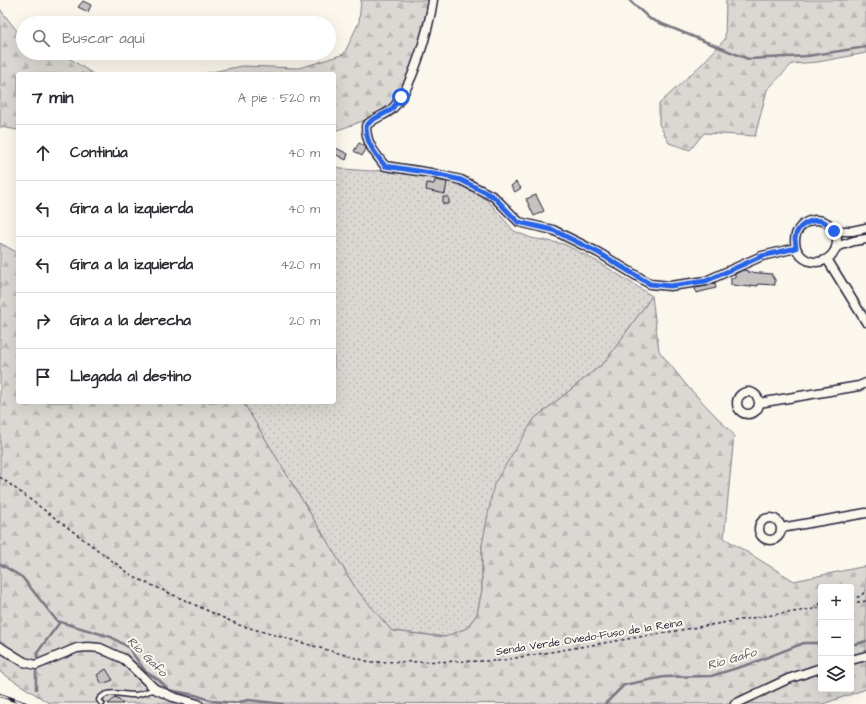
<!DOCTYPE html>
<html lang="es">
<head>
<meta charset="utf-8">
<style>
  :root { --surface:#fff; --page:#f7f7f7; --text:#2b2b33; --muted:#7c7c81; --line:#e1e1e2 }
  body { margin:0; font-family:"Architects Daughter",sans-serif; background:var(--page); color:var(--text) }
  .controls { position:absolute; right:12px; bottom:12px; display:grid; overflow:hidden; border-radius:4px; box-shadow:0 4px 16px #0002 }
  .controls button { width:36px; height:36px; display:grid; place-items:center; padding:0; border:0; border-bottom:1px solid var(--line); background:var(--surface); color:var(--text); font:20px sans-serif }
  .stop { position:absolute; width:12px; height:12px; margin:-9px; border:3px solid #2563eb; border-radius:50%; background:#fff }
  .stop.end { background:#2563eb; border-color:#fff; box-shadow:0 1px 4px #0008 }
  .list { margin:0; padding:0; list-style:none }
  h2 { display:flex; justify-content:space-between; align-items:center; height:52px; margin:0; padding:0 16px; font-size:17px }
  h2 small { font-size:13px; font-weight:400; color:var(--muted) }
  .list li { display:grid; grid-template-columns:26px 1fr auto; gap:12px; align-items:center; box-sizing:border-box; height:56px; padding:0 16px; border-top:1px solid var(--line) }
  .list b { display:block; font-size:15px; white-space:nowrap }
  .list em { font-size:13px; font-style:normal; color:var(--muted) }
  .icon { flex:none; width:22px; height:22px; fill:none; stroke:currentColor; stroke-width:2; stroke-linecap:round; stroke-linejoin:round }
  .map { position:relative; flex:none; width:866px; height:704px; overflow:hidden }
  .search { position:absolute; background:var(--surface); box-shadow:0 4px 16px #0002; left:16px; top:16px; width:320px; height:44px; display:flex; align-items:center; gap:10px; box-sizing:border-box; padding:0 14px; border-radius:22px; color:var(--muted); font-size:15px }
  .panel { position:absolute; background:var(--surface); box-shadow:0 4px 16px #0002; left:16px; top:72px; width:320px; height:332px; border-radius:4px }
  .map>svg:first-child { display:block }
  .grass { fill:url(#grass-dots); stroke:#7e7d87 }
  .forest { fill:url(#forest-firs); stroke:#7e7d87; fill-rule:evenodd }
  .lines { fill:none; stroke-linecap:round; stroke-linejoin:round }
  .stream { stroke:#787681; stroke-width:2.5 }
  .building { fill:#c6c2c0; stroke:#22223b }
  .lane-casing { stroke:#22223b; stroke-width:7 }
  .street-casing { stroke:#22223b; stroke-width:11 }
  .path { stroke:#22223b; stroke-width:1.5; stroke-dasharray:3 3; stroke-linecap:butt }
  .lane { stroke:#fbf7ec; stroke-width:4 }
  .street { stroke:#fbf7ec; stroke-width:8 }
  .rail-casing { stroke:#22223b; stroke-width:4 }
  .rail { stroke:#fbf7ec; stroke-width:2.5; stroke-dasharray:8; stroke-linecap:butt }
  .route { stroke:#2563eb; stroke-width:5 }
  .labels { text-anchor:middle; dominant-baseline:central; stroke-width:4; stroke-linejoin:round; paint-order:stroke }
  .street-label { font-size:11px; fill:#22223b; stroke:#fbf7ec }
  .water-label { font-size:12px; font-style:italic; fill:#545364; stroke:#fbf7ec }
</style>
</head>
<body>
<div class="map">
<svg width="866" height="704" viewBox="0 0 866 704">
  <defs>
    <pattern id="grass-dots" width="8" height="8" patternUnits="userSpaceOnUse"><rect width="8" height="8" fill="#dbd8d3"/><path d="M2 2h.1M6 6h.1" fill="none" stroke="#bcb9b6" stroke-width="1.8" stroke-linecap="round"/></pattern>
    <pattern id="forest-firs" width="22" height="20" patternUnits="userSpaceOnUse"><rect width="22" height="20" fill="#dbd8d3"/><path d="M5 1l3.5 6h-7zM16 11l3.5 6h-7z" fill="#bcb9b6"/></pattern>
  </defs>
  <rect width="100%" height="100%" fill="#fbf7ec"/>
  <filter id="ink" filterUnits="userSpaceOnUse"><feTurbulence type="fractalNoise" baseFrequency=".025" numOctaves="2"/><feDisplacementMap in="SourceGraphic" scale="8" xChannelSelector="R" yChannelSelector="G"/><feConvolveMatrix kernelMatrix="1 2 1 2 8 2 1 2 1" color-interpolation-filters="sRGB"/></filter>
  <g filter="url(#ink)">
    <path class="grass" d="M334,166L344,169L371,171L393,170L449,178L470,188L489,202L514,231L531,238L564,244L600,263L652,296L605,362L534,419L482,545V590L477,614L467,628L446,637L392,631L356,589L243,402H334Z"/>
    <path class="forest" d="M361,0H430C429,7 429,15 427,21C422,39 401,97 387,108C374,118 350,126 334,131V74H202L242,66L298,68L313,64L344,54L359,22Z
      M726,0H866V53L818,62L792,64L767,90L755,136L704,133L690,150L669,143L659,124V104L703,63L725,39Z
      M0,9L23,39V53L63,54L93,74H18V130L0,127Z
      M0,243L18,253V402H243L356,589L392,631L445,637L467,628L477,614L482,590V545L494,484L534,419L605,362L652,296L659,351L688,387L734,435L724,538L794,581L866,566V689L823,704L49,703L0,672ZM821,587H851V689H821Z"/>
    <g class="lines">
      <path class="stream" d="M629,0L650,19L748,59L807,56L866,47
        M0,564L22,577L57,621L111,637L128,647L146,672L159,680L169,690L195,695L213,701L234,703L249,700L283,704
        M851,644H857L866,641
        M37,658V653L60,622
        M36,672V689
        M605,704L624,685L664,677L711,676L750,664L804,643H821"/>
    </g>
    <path class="building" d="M83,1L91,5L88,12L78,7Z
      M359,143L365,146L366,149L362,156L354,151Z
      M336,148L348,154L346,160L335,154Z
      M435,180L447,182L445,194L426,190L427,183L434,184Z
      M516,182L521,188L515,192L511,186Z
      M536,195L544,211L534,216L526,199Z
      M443,197H449V204H443Z
      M743,270L748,271V272L772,274V277H774L773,279H775V285L758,284V286L751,285V287L731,285V278H735V274Z
      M715,283L716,288L696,293L695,288L707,286Z
      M106,669L113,680L102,684L97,675Z
      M116,697L123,704H108Z"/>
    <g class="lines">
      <g class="lane-casing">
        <path id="lane" d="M102,704L99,700C107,688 125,696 136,695C142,694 148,691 155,689"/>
      </g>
      <g class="street-casing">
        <path id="street" d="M433,0C429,28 412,90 392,109C385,116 374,117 366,126C366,144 375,153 385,166L431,173L461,180L494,197L519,222L553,230L599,253L650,284L670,286L706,281L762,256L796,248
          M795 241a21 21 0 1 1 42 0a21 21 0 1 1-42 0Z
          M834,231H852L866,228
          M836,247L854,241L866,239
          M827,259L866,322
          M737 403a11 11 0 1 1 22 0a11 11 0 1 1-22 0Z
          M759,403L859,386L866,383
          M759 529a11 11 0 1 1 22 0a11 11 0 1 1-22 0Z
          M781,528L866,513
          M0,647L24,662L36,665L77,648L88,647L100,648L124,659L155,689L173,697L198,704
          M851,660L866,656
          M735,704L788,679L821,668"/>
      </g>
      <path class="path" d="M0,477L134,577L239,625L370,662L498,661L751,618L821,608
        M851,599L861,596L866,590
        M851,603L866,601
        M815,608L816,605L821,604"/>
      <use href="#lane" class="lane"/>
      <use href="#street" class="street"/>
      <g class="rail-casing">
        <path id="rail" d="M0,695L26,704"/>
      </g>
      <use href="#rail" class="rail"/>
    </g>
  </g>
  <g class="lines" filter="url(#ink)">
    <path class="route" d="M401,97L391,110L372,120L366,126C366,144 375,153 385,166L431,173L461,180L494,197L518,222L553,230L599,253L650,284L670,286L706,281L762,256L796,248C796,245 795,241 795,238C797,225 812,217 824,222C828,224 831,228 834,231"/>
  </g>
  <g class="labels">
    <g class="street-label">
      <text transform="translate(589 637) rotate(-9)">Senda Verde Oviedo-Fuso de la Reina</text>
    </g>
    <g class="water-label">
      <text transform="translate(147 657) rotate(45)">Río Gafo</text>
      <text transform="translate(732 659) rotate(-16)">Río Gafo</text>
    </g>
  </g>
</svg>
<div class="controls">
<button>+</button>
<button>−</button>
<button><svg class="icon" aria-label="layers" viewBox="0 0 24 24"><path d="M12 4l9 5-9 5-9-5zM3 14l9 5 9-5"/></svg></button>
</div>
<div class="stop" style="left:401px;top:97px"></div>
<div class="stop end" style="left:834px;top:231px"></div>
<div class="search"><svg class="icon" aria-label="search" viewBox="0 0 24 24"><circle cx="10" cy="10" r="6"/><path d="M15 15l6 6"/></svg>Buscar aquí</div>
<section class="panel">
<h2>7 min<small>A pie · 520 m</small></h2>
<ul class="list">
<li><svg class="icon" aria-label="ahead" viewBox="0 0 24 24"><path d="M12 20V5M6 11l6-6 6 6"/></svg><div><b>Continúa</b></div><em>40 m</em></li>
<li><svg class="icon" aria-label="left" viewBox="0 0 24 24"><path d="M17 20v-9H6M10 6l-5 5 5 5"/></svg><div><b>Gira a la izquierda</b></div><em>40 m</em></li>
<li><svg class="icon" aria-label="left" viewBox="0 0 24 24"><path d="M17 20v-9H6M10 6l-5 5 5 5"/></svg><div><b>Gira a la izquierda</b></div><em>420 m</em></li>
<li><svg class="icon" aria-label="right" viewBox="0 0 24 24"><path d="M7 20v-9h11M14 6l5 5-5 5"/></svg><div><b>Gira a la derecha</b></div><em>20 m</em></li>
<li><svg class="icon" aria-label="arrive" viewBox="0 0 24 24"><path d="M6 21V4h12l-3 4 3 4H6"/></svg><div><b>Llegada al destino</b></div></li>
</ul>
</section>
</div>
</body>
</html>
